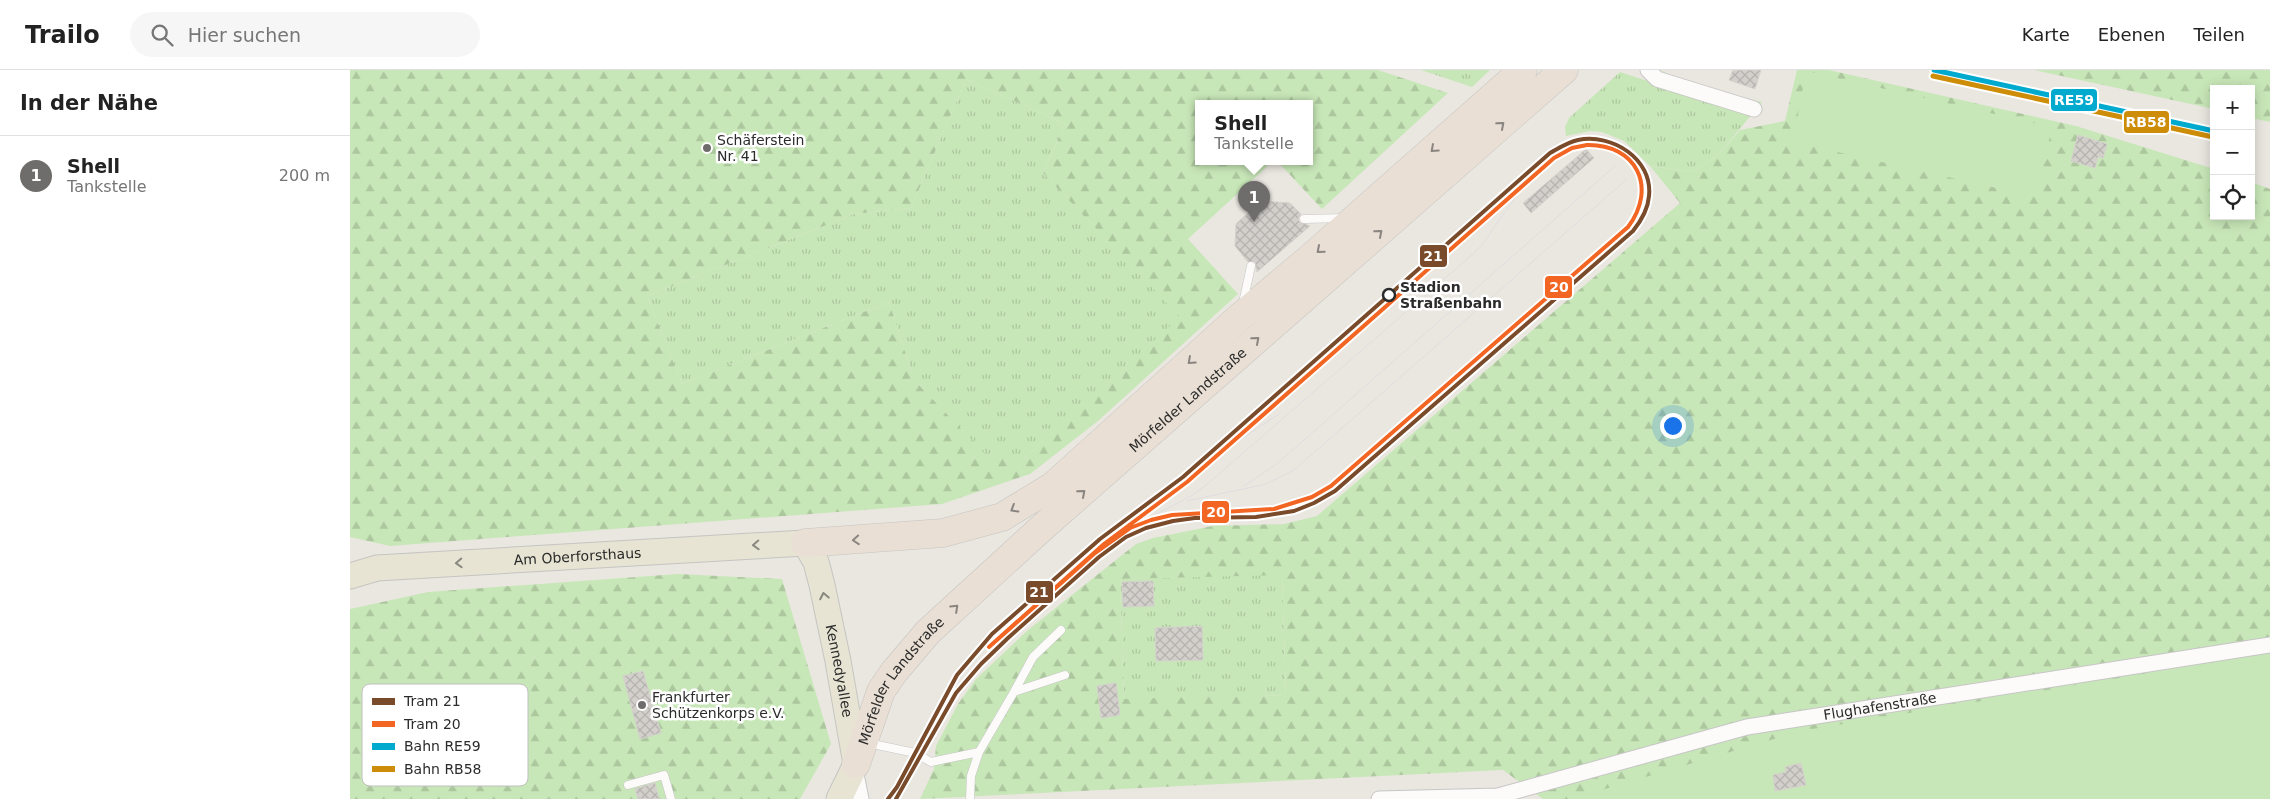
<!DOCTYPE html>
<html lang="de">
<head>
<meta charset="utf-8">
<style>
  :root { --surface:#fff; --page:#f6f6f6; --text:#222; --muted:#767676; --line:#e0e0e0; --accent:#6e6d6b }
  body { margin:0; font-family:"DejaVu Sans",sans-serif; background:var(--page); color:var(--text) }
  .controls { position:absolute; right:15px; top:15px; display:grid; overflow:hidden; border-radius:0px; box-shadow:0 2px 12px #0003 }
  .controls button { width:45px; height:45px; display:grid; place-items:center; padding:0; border:0; border-bottom:1px solid var(--line); background:var(--surface); color:var(--text); font:25px sans-serif }
  .you { position:absolute; left:1322px; top:355px; width:18px; height:18px; margin:-12px; border:4px solid #fff; border-radius:50%; background:#1a73e8; box-shadow:0 0 0 8px #1a73e833 }
  .badge { display:grid; place-items:center; width:32px; height:32px; border-radius:50%; background:var(--accent); color:#fff; font-size:16px; font-weight:700 }
  .pin { position:absolute; translate:-50% -41px; filter:drop-shadow(0 1px 2px #0008) }
  .pin::after { content:''; position:absolute; top:26px; width:18px; height:15px; background:inherit; clip-path:polygon(0 0,100% 0,50% 100%) }
  .popup { position:absolute; left:845px; top:30px; width:118px; height:65px; box-sizing:border-box; display:grid; place-content:center; border-radius:0px; background:var(--surface); filter:drop-shadow(0 1px 4px #0005); font-size:16px; white-space:nowrap; color:var(--muted) }
  .popup b { font-size:19px; color:var(--text) }
  .popup::after { content:''; position:absolute; left:50%; top:100%; margin-left:-10px; border:10px solid transparent; border-top-color:var(--surface) }
  .list { margin:0; padding:0; list-style:none }
  h2 { display:flex; justify-content:space-between; align-items:center; height:65px; margin:0; padding:0 20px; font-size:21px }
  h2 small { font-size:16px; font-weight:400; color:var(--muted) }
  .list li { display:grid; grid-template-columns:32px 1fr auto; gap:15px; align-items:center; box-sizing:border-box; height:80px; padding:0 20px; border-top:1px solid var(--line) }
  .list b { display:block; font-size:19px; white-space:nowrap }
  .list p { margin:0; font-size:16px; white-space:nowrap; color:var(--muted) }
  .list em { font-size:16px; font-style:normal; color:var(--muted) }
  .icon { flex:none; width:28px; height:28px; fill:none; stroke:currentColor; stroke-width:2; stroke-linecap:round; stroke-linejoin:round }
  .map { position:relative; flex:none; width:1920px; height:729px; overflow:hidden }
  header { display:flex; align-items:center; gap:30px; box-sizing:border-box; height:70px; padding:0 25px; background:var(--surface); border-bottom:1px solid var(--line) }
  header strong { font-size:24px }
  nav { display:flex; gap:28px; margin-inline-start:auto; font-size:18px }
  .search { width:350px; height:45px; background:var(--page); display:flex; align-items:center; gap:12px; box-sizing:border-box; padding:0 18px; border-radius:28px; color:var(--muted); font-size:19px }
  main { display:flex }
  aside { flex:1; background:var(--surface) }
  .map>svg:first-child { display:block }
  .grass { fill:url(#grass-tufts) }
  .forest { fill:url(#forest-firs); fill-rule:evenodd }
  .park { fill:#c8e7b8 }
  .building { fill:url(#building-cross-hatch); stroke:#d5d2cd }
  .lines { fill:none; stroke-linecap:round; stroke-linejoin:round }
  .lane-casing { stroke:#c7c6c6; stroke-width:9 }
  .street-casing { stroke:#c7c6c6; stroke-width:17 }
  .primary-casing { stroke:#c5c4c2; stroke-width:27 }
  .highway-casing { stroke:#c5c4c2; stroke-width:29 }
  .lane { stroke:#fcfbfa; stroke-width:8 }
  .street { stroke:#fcfbfa; stroke-width:15 }
  .primary { stroke:#e7e4d3; stroke-width:25 }
  .highway { stroke:#e9dfd4; stroke-width:28 }
  .tram { stroke:#dededf; stroke-width:1 }
  .rail-1-casing { stroke:#fff; stroke-width:9 }
  .rail-2-casing { stroke:#fff; stroke-width:9 }
  .rail-1 { stroke:#00a9ce; stroke-width:5 }
  .rail-2 { stroke:#ce8d09; stroke-width:5 }
  .tram-1-casing { stroke:#fff; stroke-width:8 }
  .tram-2-casing { stroke:#fff; stroke-width:8 }
  .tram-1 { stroke:#7a4b2a; stroke-width:4 }
  .tram-2 { stroke:#f26522; stroke-width:4 }
  .oneway { stroke:#8a8580 }
  .oneway2 { stroke:#89887f }
  .poi-dot { fill:#6e6d6b; stroke:#fff; stroke-width:2 }
  .stop-dot { fill:#fff; stroke:#2b2b2b; stroke-width:2.5 }
  .labels { text-anchor:middle; dominant-baseline:central; stroke-width:5; stroke-linejoin:round; paint-order:stroke }
  .poi-label { font-size:14px; fill:#2b2b2b; stroke:#fff; text-anchor:start }
  .stop-label { font-size:14px; font-weight:bold; fill:#2b2b2b; stroke:#fff; text-anchor:start }
  .street-label { font-size:14px; fill:#2b2b2b; stroke:#fff }
  .key { fill:#fff; stroke:#bfbfbf; stroke-width:1 }
  .key-label { font-size:14px; fill:#2b2b2b }
  .line-badge { stroke:#fff; stroke-width:2 }
  .badge-label { font-size:14px; text-anchor:middle; font-weight:bold; fill:#fff }
</style>
</head>
<body>
<header>
<strong>Trailo</strong>
<div class="search"><svg class="icon" aria-label="search" viewBox="0 0 24 24"><circle cx="10" cy="10" r="6"/><path d="M15 15l6 6"/></svg>Hier suchen</div>
<nav><a>Karte</a><a>Ebenen</a><a>Teilen</a></nav>
</header>
<main>
<aside>
<h2>In der Nähe<small></small></h2>
<ul class="list">
<li><span class="badge">1</span><div><b>Shell</b><p>Tankstelle</p></div><em>200 m</em></li>
</ul>
</aside>
<div class="map">
<svg width="1920" height="729" viewBox="0 0 1920 729">
  <defs>
    <pattern id="grass-tufts" width="24" height="20" patternUnits="userSpaceOnUse" patternTransform="scale(1.25)"><rect width="24" height="20" fill="#c8e7b8"/><path d="M3 7l-1-3M5 7V3M7 7l1-3M15 17l-1-3M17 17v-4M19 17l1-3" fill="none" stroke="#acc69e"/></pattern>
    <pattern id="forest-firs" width="22" height="20" patternUnits="userSpaceOnUse" patternTransform="scale(1.25)"><rect width="22" height="20" fill="#c8e7b8"/><path d="M5 1l3.5 6h-7zM16 11l3.5 6h-7z" fill="#acc69e"/></pattern>
    <pattern id="building-cross-hatch" width="8" height="8" patternUnits="userSpaceOnUse" patternTransform="scale(1.25)"><rect width="8" height="8" fill="#d3d0cc"/><path d="M0 0l8 8M0 8l8-8" fill="none" stroke="#b5b3af"/></pattern>
  </defs>
  <rect width="100%" height="100%" fill="#eae7e1"/>
  <path class="grass" d="M1071,0H1140L1122,17Z
    M1313,1L1335,14L1412,32L1370,83L1348,99L1339,101L1300,96L1274,71L1252,62L1240,61L1216,66L1215,57L1219,48L1270,2L1301,12Z
    M616,9L715,54L693,103L831,247L674,388L639,389L564,310L539,232L332,314L297,226L504,144L561,138Z
    M932,504L936,625L774,630L770,509Z"/>
  <path class="forest" d="M0,0H1028L1098,23L972,139L927,91H959V33H849V91H923L838,169L888,224L748,351L680,404L592,434L40,476L0,467ZM616,9L715,54L693,103L830,247L674,388H639L564,310L539,232L332,314L297,226L504,144L561,138Z
    M1447,0H1479L1726,56L1861,98L1864,99V146H1901V112L1920,119V729H1193L1153,700L570,729L584,699L586,676L608,634L626,609L678,560L786,474L803,468L863,456L934,454L967,446L1330,133L1300,96L1339,101L1348,99L1370,83L1390,60L1435,51ZM932,505L936,625L774,629L770,509Z
    M1684,0H1920V52L1901,48V19H1864V39Z
    M328,504L432,509L481,674L450,729H0V539L78,522Z"/>
  <path class="park" d="M1456,1L1702,57L1686,127L1443,72Z
    M1920,583V729H1221L1451,661Z"/>
  <path class="building" d="M1383,0H1411L1405,19L1379,10Z
    M1728,65L1757,74L1753,88L1748,87L1745,98L1721,91Z
    M1236,79L1244,88L1181,143L1173,133Z
    M911,131L940,133L951,144L948,149L950,152L960,156L907,202L905,192H898L885,176L886,154Z
    M803,511L804,536L773,537L772,512Z
    M852,556L853,590L806,591L805,558Z
    M293,601L311,663L290,669L273,606Z
    M766,613L770,645L751,648L747,616Z
    M1451,693L1456,715L1425,721L1423,705L1436,702L1435,697Z
    M305,713L309,729H288L285,719Z"/>
  <g class="lines">
    <g class="lane-casing">
      <path id="lane" d="M954,149L994,148
        M893,233L901,196
        M664,622L683,587L711,560
        M518,673L565,683L581,692L629,682
        M278,715L314,705L321,729
        M620,729L621,706L629,682L664,622L715,605"/>
    </g>
    <g class="street-casing">
      <g id="street">
        <path d="M1298,0L1307,9L1404,39"/>
        <path d="M505,699L511,729"/>
        <path id="s1" d="M1029,729L1148,726L1397,657L1920,575"/>
      </g>
    </g>
    <g class="primary-casing">
      <g id="primary">
        <path id="s2" d="M0,506L27,498L455,473L466,492L472,515L488,591L506,694L489,729"/>
      </g>
    </g>
    <g class="highway-casing">
      <g id="highway">
        <path d="M455,473L593,463L652,447L703,416L891,246L960,188L1173,0"/>
        <path id="s3" d="M506,694L531,621L544,602L578,562L695,455L1214,0"/>
      </g>
    </g>
    <use href="#lane" class="lane"/>
    <use href="#street" class="street"/>
    <use href="#primary" class="primary"/>
    <use href="#highway" class="highway"/>
    <path class="tram" d="M833,407L929,344
      M894,416L928,393L1265,96
      M837,431L916,414L944,400L1276,110
      M676,552L688,536
      M653,554L685,535L765,466L841,426L856,415L1123,184L1132,175L1190,92"/>
    <g class="rail-1-casing">
      <path id="rail-1" d="M1584,0L1864,61"/>
    </g>
    <g class="rail-2-casing">
      <path id="rail-2" d="M1583,6L1863,67"/>
    </g>
    <use href="#rail-1" class="rail-1"/>
    <use href="#rail-2" class="rail-2"/>
    <g class="tram-1-casing">
      <path id="tram-1" d="M538,729L547,717L607,605L642,564L750,469L833,407L1200,83C1209,78 1218,72 1228,70C1262,63 1303,89 1299,126C1298,140 1291,151 1283,161L985,421L964,433L944,441L906,447L845,448L823,451L796,458L776,467L749,487L658,568L631,594L606,623L546,729"/>
    </g>
    <g class="tram-2-casing">
      <path id="tram-2" d="M1237,75C1286,74 1308,117 1278,157L981,416L962,427L924,439L822,445L801,450L780,458L745,483L639,577L754,474L837,412L1204,88L1222,78Z"/>
    </g>
    <use href="#tram-1" class="tram-1"/>
    <use href="#tram-2" class="tram-2"/>
  </g>
  <defs><path id="oneway-chevron" d="M-2-3.5L2.5 0L-2 3.5" fill="none" stroke-width="1.6" stroke-linecap="round" stroke-linejoin="round" transform="scale(1.25)"/></defs>
  <g class="oneway">
    <use href="#oneway-chevron" transform="translate(1151 55) rotate(-41)"/>
    <use href="#oneway-chevron" transform="translate(1084 79) rotate(138)"/>
    <use href="#oneway-chevron" transform="translate(1029 163) rotate(-41)"/>
    <use href="#oneway-chevron" transform="translate(970 180) rotate(139)"/>
    <use href="#oneway-chevron" transform="translate(906 270) rotate(-41)"/>
    <use href="#oneway-chevron" transform="translate(841 291) rotate(138)"/>
    <use href="#oneway-chevron" transform="translate(732 423) rotate(-41)"/>
    <use href="#oneway-chevron" transform="translate(664 439) rotate(149)"/>
    <use href="#oneway-chevron" transform="translate(506 470) rotate(176)"/>
    <use href="#oneway-chevron" transform="translate(605 538) rotate(-43)"/>
  </g>
  <g class="oneway2">
    <use href="#oneway-chevron" transform="translate(406 475) rotate(177)"/>
    <use href="#oneway-chevron" transform="translate(109 493) rotate(177)"/>
    <use href="#oneway-chevron" transform="translate(474 526) rotate(-101)"/>
  </g>
  <g class="poi-dot">
    <circle cx="357" cy="78" r="5"/>
    <circle cx="292" cy="635" r="5"/>
  </g>
  <circle class="stop-dot" cx="1039" cy="225" r="6"/>
  <g class="labels">
    <g class="poi-label">
      <text x="367" y="70">Schäferstein<tspan x="367" dy="16">Nr. 41</tspan></text>
      <text x="302" y="627">Frankfurter<tspan x="302" dy="16">Schützenkorps e.V.</tspan></text>
    </g>
    <g class="stop-label">
      <text x="1050" y="217">Stadion<tspan x="1050" dy="16">Straßenbahn</tspan></text>
    </g>
    <g class="street-label">
      <text stroke="none"><textPath href="#s3" startOffset="501">Mörfelder Landstraße</textPath></text>
      <text stroke="none"><textPath href="#s2" startOffset="229">Am Oberforsthaus</textPath></text>
      <text stroke="none"><textPath href="#s2" startOffset="590">Kennedyallee</textPath></text>
      <text stroke="none"><textPath href="#s3" startOffset="96">Mörfelder Landstraße</textPath></text>
      <text stroke="none"><textPath href="#s1" startOffset="512">Flughafenstraße</textPath></text>
    </g>
  </g>
  <rect x="12" y="614" width="166" height="102" rx="8" class="key"/>
  <rect x="22" y="628" width="23" height="7" fill="#7a4b2a"/>
  <rect x="22" y="651" width="23" height="6" fill="#f26522"/>
  <rect x="22" y="673" width="23" height="7" fill="#00a9ce"/>
  <rect x="22" y="696" width="23" height="6" fill="#ce8d09"/>
  <g class="key-label">
    <text x="54" y="636">Tram 21</text>
    <text x="54" y="659">Tram 20</text>
    <text x="54" y="681">Bahn RE59</text>
    <text x="54" y="704">Bahn RB58</text>
  </g>
  <g class="line-badge">
    <rect x="1700" y="18" width="48" height="24" rx="5" fill="#00a9ce"/>
    <rect x="1773" y="40" width="47" height="24" rx="5" fill="#ce8d09"/>
    <rect x="1069" y="174" width="29" height="24" rx="5" fill="#7a4b2a"/>
    <rect x="1194" y="205" width="29" height="24" rx="5" fill="#f26522"/>
    <rect x="851" y="430" width="29" height="24" rx="5" fill="#f26522"/>
    <rect x="675" y="510" width="29" height="24" rx="5" fill="#7a4b2a"/>
  </g>
  <g class="badge-label">
    <text x="1724" y="35">RE59</text>
    <text x="1796" y="57">RB58</text>
    <text x="1083" y="191">21</text>
    <text x="1209" y="222">20</text>
    <text x="866" y="447">20</text>
    <text x="689" y="527">21</text>
  </g>
</svg>
<div class="controls">
<button>+</button>
<button>−</button>
<button><svg class="icon" aria-label="locate" viewBox="0 0 24 24"><circle cx="12" cy="12" r="6"/><path d="M12 2v4M12 18v4M2 12h4M18 12h4"/></svg></button>
</div>
<div class="you"></div>
<div class="pin badge" style="left:904px;top:152px">1</div>
<div class="popup"><b>Shell</b>Tankstelle</div>
</div>
</main>
</body>
</html>
